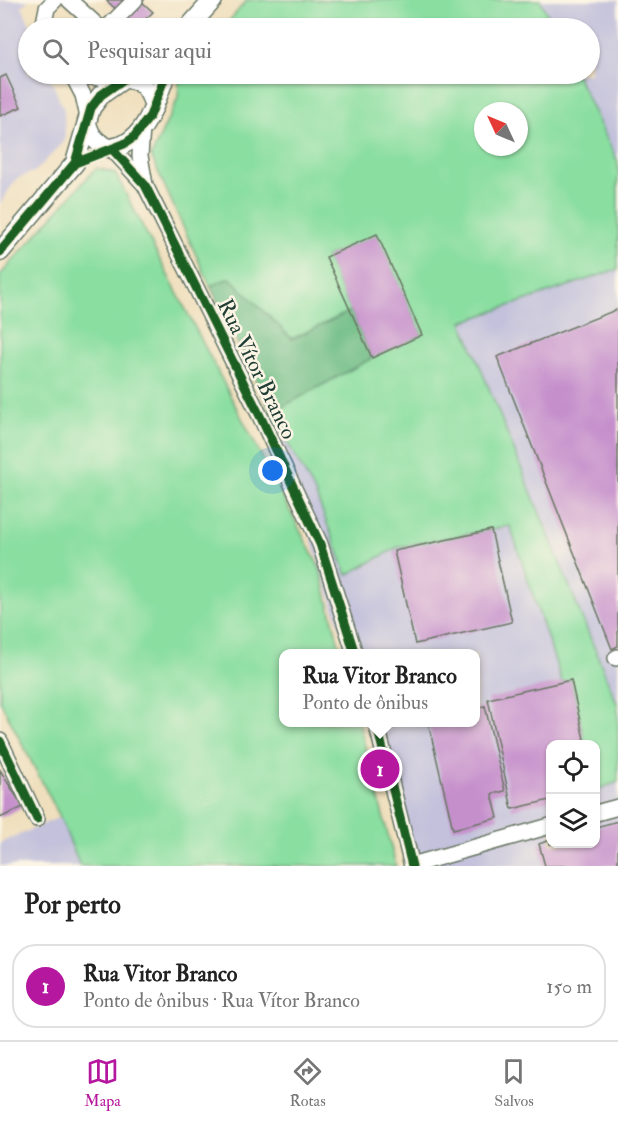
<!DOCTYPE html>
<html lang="pt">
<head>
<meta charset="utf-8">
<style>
  :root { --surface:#fff; --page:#f6f6f6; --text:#222; --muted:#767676; --line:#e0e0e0; --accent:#b5179e }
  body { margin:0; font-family:"IM FELL Double Pica",serif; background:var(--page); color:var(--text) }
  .controls { position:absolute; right:18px; bottom:18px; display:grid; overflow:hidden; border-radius:12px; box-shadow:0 2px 4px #0004 }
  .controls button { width:54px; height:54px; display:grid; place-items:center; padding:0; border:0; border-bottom:2px solid var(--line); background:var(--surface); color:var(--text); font:30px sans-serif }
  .compass { position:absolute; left:474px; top:102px; width:54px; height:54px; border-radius:50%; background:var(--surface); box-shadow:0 2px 4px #0004; rotate:314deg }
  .you { position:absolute; left:273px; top:471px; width:21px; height:21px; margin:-15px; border:4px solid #fff; border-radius:50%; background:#1a73e8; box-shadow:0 0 0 9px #1a73e833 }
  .badge { display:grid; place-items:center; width:39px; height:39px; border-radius:50%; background:var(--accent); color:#fff; font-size:20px; font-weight:700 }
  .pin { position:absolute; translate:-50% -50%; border:3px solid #fff; box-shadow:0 2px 6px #0006 }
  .popup { position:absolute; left:279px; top:649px; width:201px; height:78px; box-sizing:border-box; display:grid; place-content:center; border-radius:12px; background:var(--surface); filter:drop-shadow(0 2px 4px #0005); font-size:20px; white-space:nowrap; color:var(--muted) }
  .popup b { font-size:22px; color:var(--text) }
  .popup::after { content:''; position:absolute; left:50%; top:100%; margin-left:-12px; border:12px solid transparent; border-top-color:var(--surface) }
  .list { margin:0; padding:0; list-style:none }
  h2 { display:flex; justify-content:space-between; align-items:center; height:78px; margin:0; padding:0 24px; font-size:26px }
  h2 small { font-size:20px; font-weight:400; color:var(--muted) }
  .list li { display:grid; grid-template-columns:39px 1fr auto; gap:18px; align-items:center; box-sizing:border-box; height:84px; margin:0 12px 12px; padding:0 12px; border:2px solid var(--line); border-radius:24px }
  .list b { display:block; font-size:22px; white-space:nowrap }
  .list p { margin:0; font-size:20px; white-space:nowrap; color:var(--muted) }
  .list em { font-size:20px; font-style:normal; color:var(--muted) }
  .icon { flex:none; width:33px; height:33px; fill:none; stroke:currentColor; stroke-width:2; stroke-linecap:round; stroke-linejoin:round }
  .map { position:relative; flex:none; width:618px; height:866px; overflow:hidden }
  .search { position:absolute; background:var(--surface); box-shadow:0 2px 4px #0004; left:18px; right:18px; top:18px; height:66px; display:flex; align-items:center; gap:15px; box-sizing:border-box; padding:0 21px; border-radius:33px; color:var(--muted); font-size:22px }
  .sheet { height:174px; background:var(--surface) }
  nav { display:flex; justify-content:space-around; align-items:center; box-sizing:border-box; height:84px; border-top:2px solid var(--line); background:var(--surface); font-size:16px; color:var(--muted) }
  nav a { display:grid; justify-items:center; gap:3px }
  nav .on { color:var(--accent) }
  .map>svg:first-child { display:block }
  .industrial { fill:#c3c1db; fill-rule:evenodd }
  .green { fill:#89dea0; stroke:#548e6a; stroke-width:1.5; fill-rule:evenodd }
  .forest { fill:#6ebd86; stroke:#467d5d; stroke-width:1.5 }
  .building { fill:#c58fcc }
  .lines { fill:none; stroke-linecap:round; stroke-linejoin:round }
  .minor-casing { stroke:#687664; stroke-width:18 }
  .major-casing { stroke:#687664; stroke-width:21 }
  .minor { stroke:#fff; stroke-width:15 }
  .major { stroke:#fff; stroke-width:18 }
  .cycleway-casing { stroke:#fcf5e5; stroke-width:13 }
  .cycleway { stroke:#1b5e20; stroke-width:9 }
  .labels { text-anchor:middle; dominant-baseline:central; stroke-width:5; stroke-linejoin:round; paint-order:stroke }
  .street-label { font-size:22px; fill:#1f3d34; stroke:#fcf5e5 }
</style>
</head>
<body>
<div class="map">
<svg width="618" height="866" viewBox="0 0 618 866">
  <rect width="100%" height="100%" fill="#fcf5e5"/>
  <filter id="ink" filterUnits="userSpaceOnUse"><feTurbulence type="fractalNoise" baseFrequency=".0167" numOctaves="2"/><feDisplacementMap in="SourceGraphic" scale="12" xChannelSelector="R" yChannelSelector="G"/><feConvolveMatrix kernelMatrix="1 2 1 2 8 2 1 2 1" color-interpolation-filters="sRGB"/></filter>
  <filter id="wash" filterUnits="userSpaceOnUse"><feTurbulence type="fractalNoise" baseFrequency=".008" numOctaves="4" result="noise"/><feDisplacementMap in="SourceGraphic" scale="24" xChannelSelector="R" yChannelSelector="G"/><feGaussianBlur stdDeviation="1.35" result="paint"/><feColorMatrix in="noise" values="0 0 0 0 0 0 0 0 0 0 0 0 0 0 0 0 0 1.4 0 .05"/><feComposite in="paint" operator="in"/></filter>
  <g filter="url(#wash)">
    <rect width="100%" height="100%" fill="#efdfbd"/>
    <path class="industrial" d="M0,0H28L22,6L31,28H28V74H49L64,110L65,140L36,171L16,179L0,204Z
      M540,0H618V162L576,74H590V28H555Z
      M618,269V866H416L370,723L476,722V654L348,653L271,413L372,358L422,335ZM550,744H596V844H550Z
      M60,817L80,866H0V843Z"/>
    <path class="green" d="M247,0H540L555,28H223Z
      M185,74H576L618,162V269L462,322L618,706V782L596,790V744H585L571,680L562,682L510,526L398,547L347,575L314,490L271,413L372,358L422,335L377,235L326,257L351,311L292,339L230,278L210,286L151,156L178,98L179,81ZM483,111H519V147H483Z
      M96,168L115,173L320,569L341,653L284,654V722L359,723L396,866H80L60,817L0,701V275Z"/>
    <path class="forest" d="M230,278L292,339L351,311L372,358L271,413L210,286Z"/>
    <g id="blocks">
      <path class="building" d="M106,0H144L142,2L153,12L136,28Z
        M6,75L21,107L0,116V78Z
        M377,234L422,335L372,358L326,257Z
        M618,309V646L612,649L497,357Z
        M491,530L512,622L415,644L394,551Z
        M571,680L585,744H550V800L512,809L488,699Z
        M485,706L505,791L492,794L498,818L453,829L428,722H476V708Z
        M0,770L23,807L0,818Z
        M618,821V866H545L539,844L550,840V844H596V827Z"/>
    </g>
  </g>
  <g filter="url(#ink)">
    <use href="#blocks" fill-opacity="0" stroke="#687664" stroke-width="1.5"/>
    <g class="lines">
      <g class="minor-casing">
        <path id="minor" d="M69,0L100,28L108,27L135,0
          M43,28L47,8L55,0
          M72,74L83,95L88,117
          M74,74L118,81
          M142,128L140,156L145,185
          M112,149L145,185L262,420L320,544L355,654
          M616,658L618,657
          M376,722L412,866
          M0,741L37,819
          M596,813L618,807
          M412,865L550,826"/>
      </g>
      <g class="major-casing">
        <path id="major" d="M188,28L213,0
          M122,79C142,78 149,89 154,107
          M87,123C90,137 97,142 108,148C145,147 156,100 166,74
          M0,252L75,163L91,108L101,95L131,74"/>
      </g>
      <use href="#minor" class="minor"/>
      <use href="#major" class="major"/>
      <g class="cycleway-casing">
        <path id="cycleway" d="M112,149L145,185L262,420L320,544L355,654
          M75,163L124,144L133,138L150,116L166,74
          M0,252L75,163L91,108L101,95L131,74
          M376,722L412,866
          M0,741L37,819"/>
      </g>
      <use href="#cycleway" class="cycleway"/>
    </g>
  </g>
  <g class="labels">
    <g class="street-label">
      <text transform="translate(257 369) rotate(64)">Rua Vítor Branco</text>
    </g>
  </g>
</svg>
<div class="controls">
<button><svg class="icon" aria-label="locate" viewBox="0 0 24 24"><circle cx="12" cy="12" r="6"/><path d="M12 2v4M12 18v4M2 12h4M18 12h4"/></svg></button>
<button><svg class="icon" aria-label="layers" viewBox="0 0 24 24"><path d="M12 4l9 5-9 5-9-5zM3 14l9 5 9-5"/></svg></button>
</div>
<svg class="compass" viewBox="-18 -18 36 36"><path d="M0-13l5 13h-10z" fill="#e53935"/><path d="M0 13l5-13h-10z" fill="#767676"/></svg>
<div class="you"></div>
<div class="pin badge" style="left:380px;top:769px">1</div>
<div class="popup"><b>Rua Vitor Branco</b>Ponto de ônibus</div>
<div class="search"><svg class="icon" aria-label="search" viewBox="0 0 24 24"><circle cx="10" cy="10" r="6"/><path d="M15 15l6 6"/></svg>Pesquisar aqui</div>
</div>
<section class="sheet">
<h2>Por perto<small></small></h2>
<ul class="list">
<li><span class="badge">1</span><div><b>Rua Vitor Branco</b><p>Ponto de ônibus · Rua Vítor Branco</p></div><em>150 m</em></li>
</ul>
</section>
<nav>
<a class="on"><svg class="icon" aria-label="map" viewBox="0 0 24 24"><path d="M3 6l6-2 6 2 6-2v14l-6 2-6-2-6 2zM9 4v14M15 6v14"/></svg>Mapa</a>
<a><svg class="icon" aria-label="directions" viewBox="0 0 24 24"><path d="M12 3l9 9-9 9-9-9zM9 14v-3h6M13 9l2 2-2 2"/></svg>Rotas</a>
<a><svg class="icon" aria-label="saved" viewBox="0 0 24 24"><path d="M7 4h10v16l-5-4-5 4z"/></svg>Salvos</a>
</nav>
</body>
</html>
